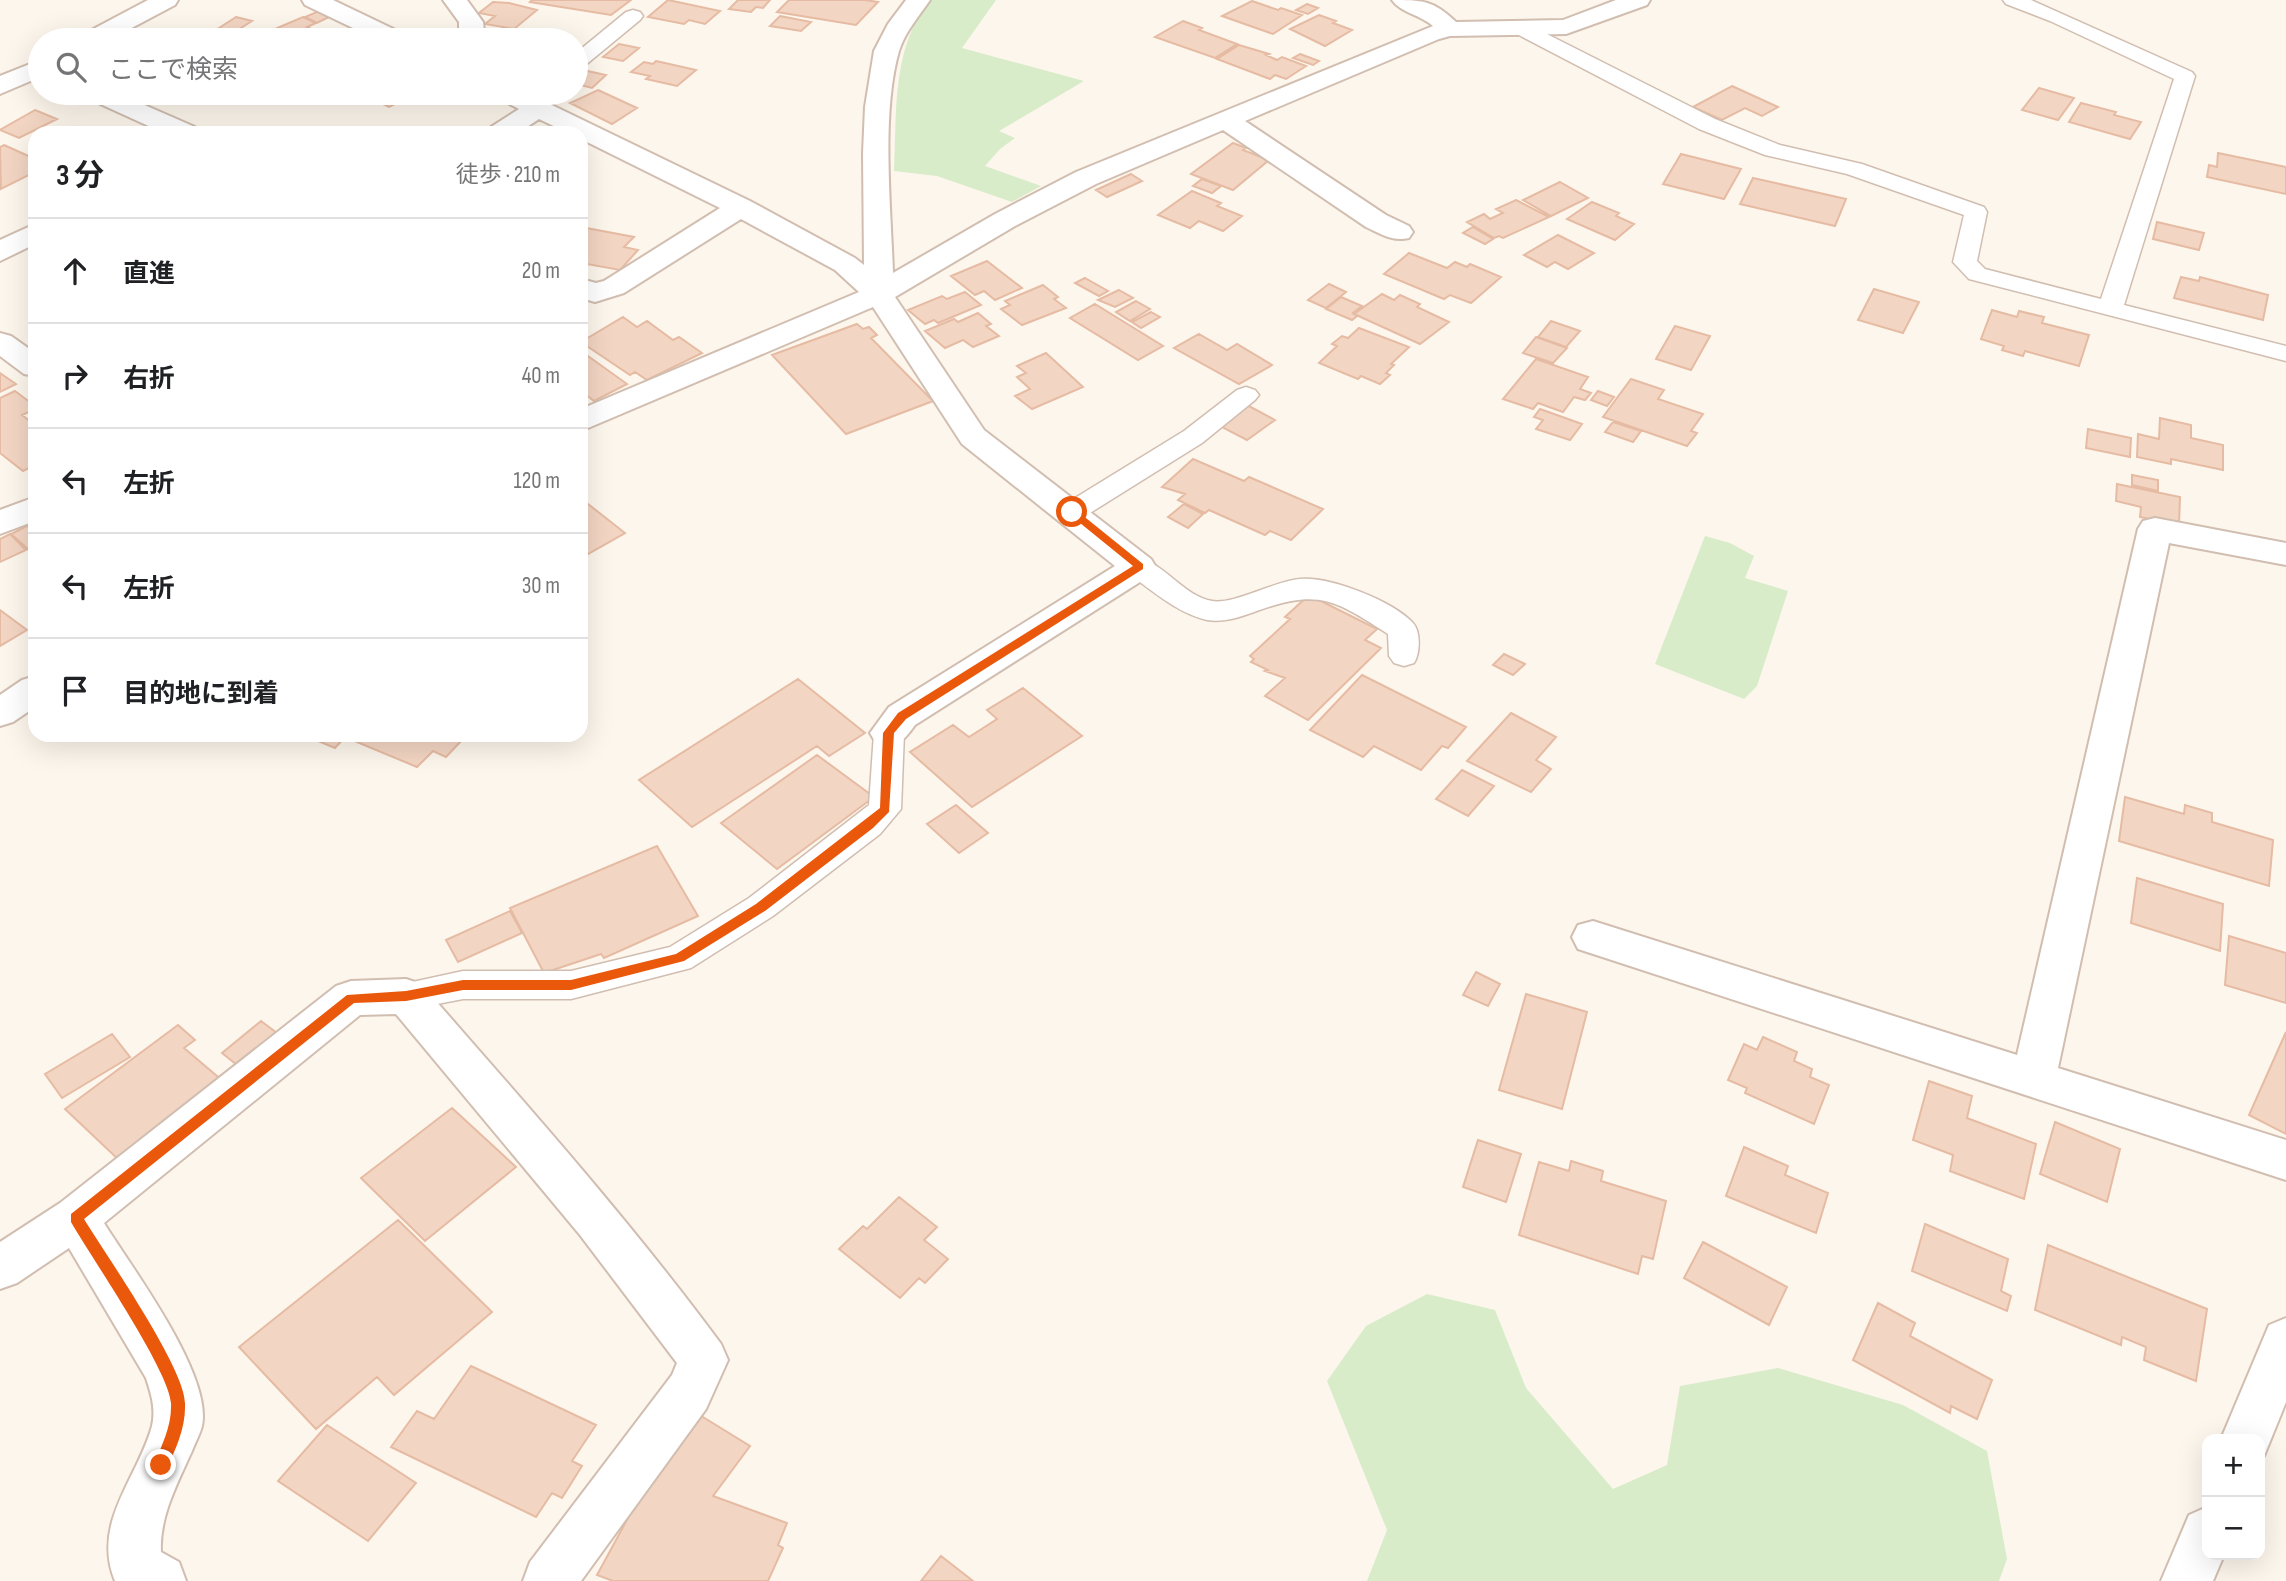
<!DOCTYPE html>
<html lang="ja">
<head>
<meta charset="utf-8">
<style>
  :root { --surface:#fff; --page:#f6f6f6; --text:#202124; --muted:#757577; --line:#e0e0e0 }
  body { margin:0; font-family:"Sofia Sans Condensed","Noto Sans JP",sans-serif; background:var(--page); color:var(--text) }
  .controls { position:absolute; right:21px; bottom:21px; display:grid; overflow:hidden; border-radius:14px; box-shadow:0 7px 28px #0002 }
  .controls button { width:63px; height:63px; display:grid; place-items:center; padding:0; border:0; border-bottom:2px solid var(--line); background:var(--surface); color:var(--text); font:35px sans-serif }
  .stop { position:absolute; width:21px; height:21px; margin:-16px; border:5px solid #ea580c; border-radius:50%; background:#fff }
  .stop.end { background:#ea580c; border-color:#fff; box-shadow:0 2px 7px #0008 }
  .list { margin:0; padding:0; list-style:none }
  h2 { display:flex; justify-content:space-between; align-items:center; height:91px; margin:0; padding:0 28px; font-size:30px }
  h2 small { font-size:23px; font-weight:400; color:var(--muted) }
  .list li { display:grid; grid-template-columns:46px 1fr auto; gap:21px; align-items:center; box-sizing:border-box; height:105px; padding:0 28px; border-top:2px solid var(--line) }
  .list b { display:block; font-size:26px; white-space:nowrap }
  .list em { font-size:23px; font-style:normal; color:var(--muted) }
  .icon { flex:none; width:38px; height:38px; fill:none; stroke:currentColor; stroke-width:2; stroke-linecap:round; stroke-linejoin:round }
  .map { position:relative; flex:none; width:2286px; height:1581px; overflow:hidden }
  .search { position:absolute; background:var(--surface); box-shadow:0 7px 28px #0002; left:28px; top:28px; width:560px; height:77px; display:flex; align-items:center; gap:18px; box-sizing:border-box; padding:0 24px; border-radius:38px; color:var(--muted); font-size:26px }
  .panel { position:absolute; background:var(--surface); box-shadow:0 7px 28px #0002; left:28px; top:126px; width:560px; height:616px; border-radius:21px }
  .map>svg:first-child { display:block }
  .green { fill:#d8ecc9 }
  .building { fill:#f3d5c3; stroke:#e6bba3; stroke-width:2 }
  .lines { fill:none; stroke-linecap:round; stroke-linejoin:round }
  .service-casing { stroke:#d1beb0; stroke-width:3 }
  .minor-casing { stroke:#d1beb0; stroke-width:4 }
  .service { fill:#fff; fill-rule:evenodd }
  .minor { fill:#fff; fill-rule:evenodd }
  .route { fill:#ea580c }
</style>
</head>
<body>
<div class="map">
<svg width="2286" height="1581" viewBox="0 0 2286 1581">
  <rect width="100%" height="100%" fill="#fdf6ec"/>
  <path class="green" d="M930,0H996L962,48L1084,81L999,131L1015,138L1000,149L985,166L1041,186L1012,202L937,176L894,171C897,113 891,48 930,0Z
    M1705,536L1730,543L1754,556L1745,578L1788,591L1757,686L1744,699L1655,664Z
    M1427,1294L1495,1310L1526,1388L1613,1489L1667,1465L1680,1386L1778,1368L1903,1405L1987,1451L2007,1559L1999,1581H1367L1387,1530L1327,1381L1366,1326Z"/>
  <path class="building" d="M532,0H631L611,15L530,2Z
    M668,0L720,11L705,24L689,20L684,24L648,17Z
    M738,0H770L763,8L756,7L751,12L729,9Z
    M789,0H865L878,2L856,25L777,12Z
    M1252,1L1278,10L1281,8L1302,15L1273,34L1222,16Z
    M493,2L509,3L537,10L514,29L485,24L495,16L479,13Z
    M1307,4L1318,8L1308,14L1296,10Z
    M319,11L331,16L317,23L305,17Z
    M1319,15L1336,21L1333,23L1352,30L1325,46L1290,29Z
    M780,16L811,22L801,31L770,26Z
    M236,17L252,21L230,35L216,30Z
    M303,17L316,23L307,27L324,35L314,40H249Z
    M1183,21L1202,28L1199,30L1237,44L1215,58L1155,37Z
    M619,44L639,48L623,61L603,57Z
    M1239,45L1269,54L1266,55L1277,60L1282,57L1306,66L1286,79L1275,75L1270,79L1217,59Z
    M1300,54L1319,61L1313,65L1293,58Z
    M656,61L696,70L677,86L646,79L650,76L631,72L644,62L653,64Z
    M583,70L606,75L592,88L576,84V76Z
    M1732,86L1778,107L1762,116L1745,108L1722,120L1693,107Z
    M2039,88L2074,98L2058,120L2022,110Z
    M598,90L637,108L612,124L570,103Z
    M360,93H417L389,107Z
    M2081,103L2116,112L2114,115L2141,122L2130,139L2069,122Z
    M35,110L57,119L19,138L0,130Z
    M1233,143L1246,148L1243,150L1269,160L1233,190L1191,174Z
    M4,145L35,159V172L1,189L0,147Z
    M2218,153L2286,167V194L2207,177L2209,165L2217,167Z
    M1681,154L1741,169L1724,199L1663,184Z
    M1131,174L1142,181L1107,197L1096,190Z
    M1753,178L1846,199L1835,226L1740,204Z
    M1202,179L1221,186L1212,193L1193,186Z
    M1560,182L1588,198L1551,216L1523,200Z
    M1192,191L1221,203L1217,206L1242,216L1223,231L1199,221L1190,228L1158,215Z
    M1516,200L1549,217L1503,238L1499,236L1494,238L1467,222L1484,214L1490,219L1503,213L1496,209Z
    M1592,202L1619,213L1616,216L1634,224L1615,240L1567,219Z
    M2157,222L2204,233L2199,250L2153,239Z
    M581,227L634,237L624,247L638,250L620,270L581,263Z
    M1473,227L1493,239L1485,244L1463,233Z
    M1558,235L1594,253L1568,269L1555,262L1547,267L1524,255Z
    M1409,253L1447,268L1455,262L1467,267L1470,264L1501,277L1471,303L1450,295L1444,299L1384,274Z
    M987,261L1022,288L995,300L984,291L975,295L951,276Z
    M2181,277L2199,281L2200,277L2268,295L2263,320L2174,298Z
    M1085,278L1108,291L1099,296L1075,283Z
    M1329,284L1346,292L1326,308L1308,300Z
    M1043,285L1058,297L1054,299L1066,308L1022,325L1001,309L1010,305L1005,301Z
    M1874,289L1919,302L1903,333L1858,320Z
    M1119,290L1133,298L1115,307L1098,300Z
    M965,292L981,305L938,323L934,320L925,324L908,310L942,296L947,299Z
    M1382,294L1394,300L1400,295L1420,304L1417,307L1449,322L1420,344L1354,314Z
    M1341,297L1362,306L1353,313L1357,316L1352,320L1326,309Z
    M1136,301L1150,309L1130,321L1116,312Z
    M1095,304L1163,346L1138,360L1070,318Z
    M1992,310L2017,317L2019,311L2044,317L2042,323L2089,335L2079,366L2025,351L2023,356L2002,350L2004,346L1981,339Z
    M1151,312L1160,317L1141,328L1132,322Z
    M978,313L991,324L986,326L999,336L973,347L963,340L945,348L925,331L954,319L958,322Z
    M623,317L637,327L647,321L673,340L679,337L702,353L647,380L635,372L630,375L581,342Z
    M1551,321L1580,331L1566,347L1538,337Z
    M857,324L863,329L869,327L877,335L871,338L933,401L846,434L772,355Z
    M1675,326L1710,336L1691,370L1656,359Z
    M1359,328L1409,347L1391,364L1394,365L1386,373L1390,375L1380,384L1361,376L1358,379L1319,363L1337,346L1332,344L1342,336L1348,338Z
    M1199,334L1227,350L1237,344L1272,365L1239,384L1174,348Z
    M1536,337L1567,348L1553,363L1523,353Z
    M581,351L627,384L594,401L581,391Z
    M1046,353L1083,387L1032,409L1015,396L1030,389L1017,377L1026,373L1017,366Z
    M1536,359L1588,377L1580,389L1591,393L1585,400L1574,397L1563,412L1538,403L1533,409L1503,399Z
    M0,373L16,384L0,392Z
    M1631,379L1664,390L1658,399L1703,414L1691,431L1697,433L1687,446L1603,417Z
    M15,391L35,406V409L22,415L35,425V465L23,471L0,453V398Z
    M1598,391L1614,397L1607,406L1591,400Z
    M1245,404L1275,420L1247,440L1216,424Z
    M1540,409L1582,424L1570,440L1536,429L1543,420L1534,417Z
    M2160,418L2191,425V438L2223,445V470L2171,459V464L2137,457L2138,434L2159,439Z
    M1613,422L1641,431L1633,442L1605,432Z
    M2088,429L2131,438L2130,457L2086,448Z
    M1193,459L1244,481L1249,477L1323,509L1291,540L1270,531L1265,535L1209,510L1205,513L1178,500L1185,494L1162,487Z
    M2132,475L2158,480V491L2132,485Z
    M2117,484L2180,497L2179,525L2140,517L2141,507L2116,501Z
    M588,504L625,533L581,558V508Z
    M1184,504L1203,514L1188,528L1168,517Z
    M35,522V545L28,549L11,534Z
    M10,534L26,550L0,562V539Z
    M1309,595L1377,629L1365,640L1381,648L1308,720L1265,696L1285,678L1265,671L1268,670L1251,662L1254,659L1250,656L1290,619L1285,617Z
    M0,610L27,630L0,646Z
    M1504,654L1525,664L1513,675L1493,665Z
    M1362,675L1466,727L1448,748L1442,746L1421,770L1374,746L1363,757L1310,730Z
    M798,679L865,733L829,756L817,746L692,827L639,780Z
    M1023,688L1082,736L972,807L910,752L953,725L969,737L997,719L987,710Z
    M1511,713L1556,737L1536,760L1551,769L1531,792L1467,761Z
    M317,735H450L462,740L446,757L433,751L417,767L345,737L335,748L313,739Z
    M817,755L874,797L777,869L721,823Z
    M1462,770L1494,786L1468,816L1436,799Z
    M2125,797L2184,814L2185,805L2212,813V822L2273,840L2269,886L2119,841Z
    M956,805L988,833L959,853L927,824Z
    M657,846L698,916L604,958L601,954L544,973L510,908Z
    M2137,878L2223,904L2220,951L2131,923Z
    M510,911L522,933L458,962L446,940Z
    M2229,936L2286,953V1003L2225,985Z
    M1476,972L1500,984L1488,1006L1463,995Z
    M1526,994L1587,1012L1562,1109L1499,1090Z
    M261,1021L277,1033L237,1065L222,1053Z
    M178,1025L195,1040L184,1048L224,1082L121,1162L65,1109Z
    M2286,1032V1134L2249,1115Z
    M112,1034L130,1057L62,1098L45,1074Z
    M1763,1037L1797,1052L1794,1061L1812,1069L1810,1077L1829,1085L1814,1124L1745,1093L1747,1088L1728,1080L1744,1044L1757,1050Z
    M1929,1081L1972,1096L1967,1118L2036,1144L2024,1199L1950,1171L1953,1155L1913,1140Z
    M452,1108L516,1167L425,1241L361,1178Z
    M2055,1122L2120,1149L2107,1202L2040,1174Z
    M1478,1140L1521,1154L1506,1202L1463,1187Z
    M1744,1147L1788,1166L1785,1175L1828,1193L1816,1233L1726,1196Z
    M1571,1161L1603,1171L1601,1181L1666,1201L1653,1259L1642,1256L1638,1274L1519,1235L1539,1162L1569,1171Z
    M899,1197L937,1227L924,1240L948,1259L925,1283L919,1278L900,1298L839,1249L863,1226L867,1229Z
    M398,1220L492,1312L394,1395L377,1377L316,1429L239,1347Z
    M1925,1224L2008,1259L2001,1291L2011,1296L2007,1311L1912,1271Z
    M1703,1242L1787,1287L1769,1325L1684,1278Z
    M2048,1245L2207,1309L2196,1381L2144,1360L2146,1347L2122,1337L2121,1345L2035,1310Z
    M1878,1303L1915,1323L1910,1336L1992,1380L1977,1419L1951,1406L1950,1413L1853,1360Z
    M471,1366L596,1425L572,1461L582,1466L562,1498L552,1493L536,1517L391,1447L417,1411L434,1419Z
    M698,1414L750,1446L713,1496L787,1523L778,1545L783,1548L768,1581H613L597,1575L653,1472Z
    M327,1425L416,1483L368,1541L278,1481Z
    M941,1556L973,1581H921Z"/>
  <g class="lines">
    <g class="service-casing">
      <path id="service" d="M2003,0H2031L2192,72L2195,76L2124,305L2286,346V361L1969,279L1953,262L1964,215L1847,174L1765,155L1699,129L1515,33L1512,29L1515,25H1529L1715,119L1780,145L1862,164L1984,207L1987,212L1977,261L1985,269L2101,299L2174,79L2050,21L2006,4Z
        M633,10L640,12L643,16L640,20L583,67L576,69V53L626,12Z
        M1246,387L1255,390L1259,395L1255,400L1202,443L1082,518L1072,521L1062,518L1058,512L1062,506L1184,431L1237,390Z
        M1139,558C1166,565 1184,596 1212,601C1234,605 1274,581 1300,579C1329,576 1393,601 1413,623C1421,632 1420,654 1414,663L1404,666L1394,663L1389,656L1388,634C1332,598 1318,589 1254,612C1240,617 1223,623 1207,620C1177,613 1153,591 1129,574L1125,567L1129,560Z
        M889,722L900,725L904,733L901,809L880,834L773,916L691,968L571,999H463L406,1010L394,1006L389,996L394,986L463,971H571L670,947L749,898L869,805L874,733L878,725Z"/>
    </g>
    <g class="minor-casing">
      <path id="minor" d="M148,0H178L175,5L109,40H79L82,35Z
        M302,0H333L406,35L409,40H378L305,5Z
        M443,0H467L483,22L484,31C476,44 462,40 448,40L459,29V22Z
        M906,0H930C919,16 905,32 899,51C881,113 891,208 893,273L995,214L1076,172L1433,26C1421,15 1401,13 1392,0C1422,0 1433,0 1456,22L1563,20L1616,0H1650L1647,5L1566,34L1450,36L1439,39L1245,121L1386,215L1409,226L1413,232L1409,238C1393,242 1381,234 1366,227L1223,130L1096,184L1015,226L895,297L984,430L1151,559L1156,567L1151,575L915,725C903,742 896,749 876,743L870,733L889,707L1115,566L962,444L873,307L581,431V409L859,292L835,270L741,219L624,293L595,302L581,298V279L596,283L604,281L720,208L581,139V133H568L539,119L518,133H487L491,127L519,109L498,98L494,93H527L750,201L855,258L864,265L863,153L865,107L874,51L888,24Z
        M40,60V77L0,94V76Z
        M83,93H117L195,127L199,133H164L87,98Z
        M35,224V244L0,261V240Z
        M0,333L11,336L35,353V376L24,374L0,356Z
        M35,497V521L0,534V510Z
        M2155,518L2286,543V565L2169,543L2058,1068L2286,1140V1180L1578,949L1572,937L1578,925L1593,921L2017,1055L2138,529L2143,521Z
        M35,676V707L13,722L0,726V695L22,680Z
        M406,979L421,984C524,1102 628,1218 721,1344L728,1360L706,1409L581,1581H523L530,1562L672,1375L677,1363L580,1235L396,1014L360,1015L104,1223C132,1268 213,1375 202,1426C200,1434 195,1443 192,1451C178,1482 159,1517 161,1552L179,1562L186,1581H115C91,1523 138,1478 152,1426C156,1409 151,1393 146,1378L69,1248L17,1283L0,1289V1242L60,1203L336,986L351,981Z
        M2286,1318V1402L2264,1456L2260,1458V1439H2221L2269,1325Z
        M2207,1507V1555H2224L2213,1581H2161L2189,1515Z"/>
    </g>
    <use href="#service" class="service"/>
    <use href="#minor" class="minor"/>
  </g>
  <path class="route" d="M1069,510H1076L1143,564V569L906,719L894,733L889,812L873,828L765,911L684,961L571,990H463L406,1001L354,1003L84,1219C106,1255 185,1368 185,1403C186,1428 176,1448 166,1470L161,1472L156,1470L154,1465C162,1444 172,1426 171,1403C169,1370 91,1257 71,1222V1214L347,995L406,991L463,980H571L676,954L756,904L880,808L883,733L898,713L1133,566L1069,514Z"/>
</svg>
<div class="controls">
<button>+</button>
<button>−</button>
</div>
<div class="stop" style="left:1072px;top:512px"></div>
<div class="stop end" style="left:161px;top:1465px"></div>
<div class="search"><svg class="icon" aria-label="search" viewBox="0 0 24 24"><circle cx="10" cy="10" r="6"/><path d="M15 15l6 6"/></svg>ここで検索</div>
<section class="panel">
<h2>3 分<small>徒歩 · 210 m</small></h2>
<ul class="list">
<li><svg class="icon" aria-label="ahead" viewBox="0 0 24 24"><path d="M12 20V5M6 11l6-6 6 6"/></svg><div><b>直進</b></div><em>20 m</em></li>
<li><svg class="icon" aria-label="right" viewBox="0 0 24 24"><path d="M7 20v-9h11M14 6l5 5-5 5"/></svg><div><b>右折</b></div><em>40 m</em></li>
<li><svg class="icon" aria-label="left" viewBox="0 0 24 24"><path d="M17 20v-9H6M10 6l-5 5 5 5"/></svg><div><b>左折</b></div><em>120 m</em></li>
<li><svg class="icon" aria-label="left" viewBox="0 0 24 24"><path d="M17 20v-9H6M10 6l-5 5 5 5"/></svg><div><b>左折</b></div><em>30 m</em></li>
<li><svg class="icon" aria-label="arrive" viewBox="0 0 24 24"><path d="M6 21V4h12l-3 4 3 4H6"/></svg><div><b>目的地に到着</b></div></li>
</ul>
</section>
</div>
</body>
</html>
